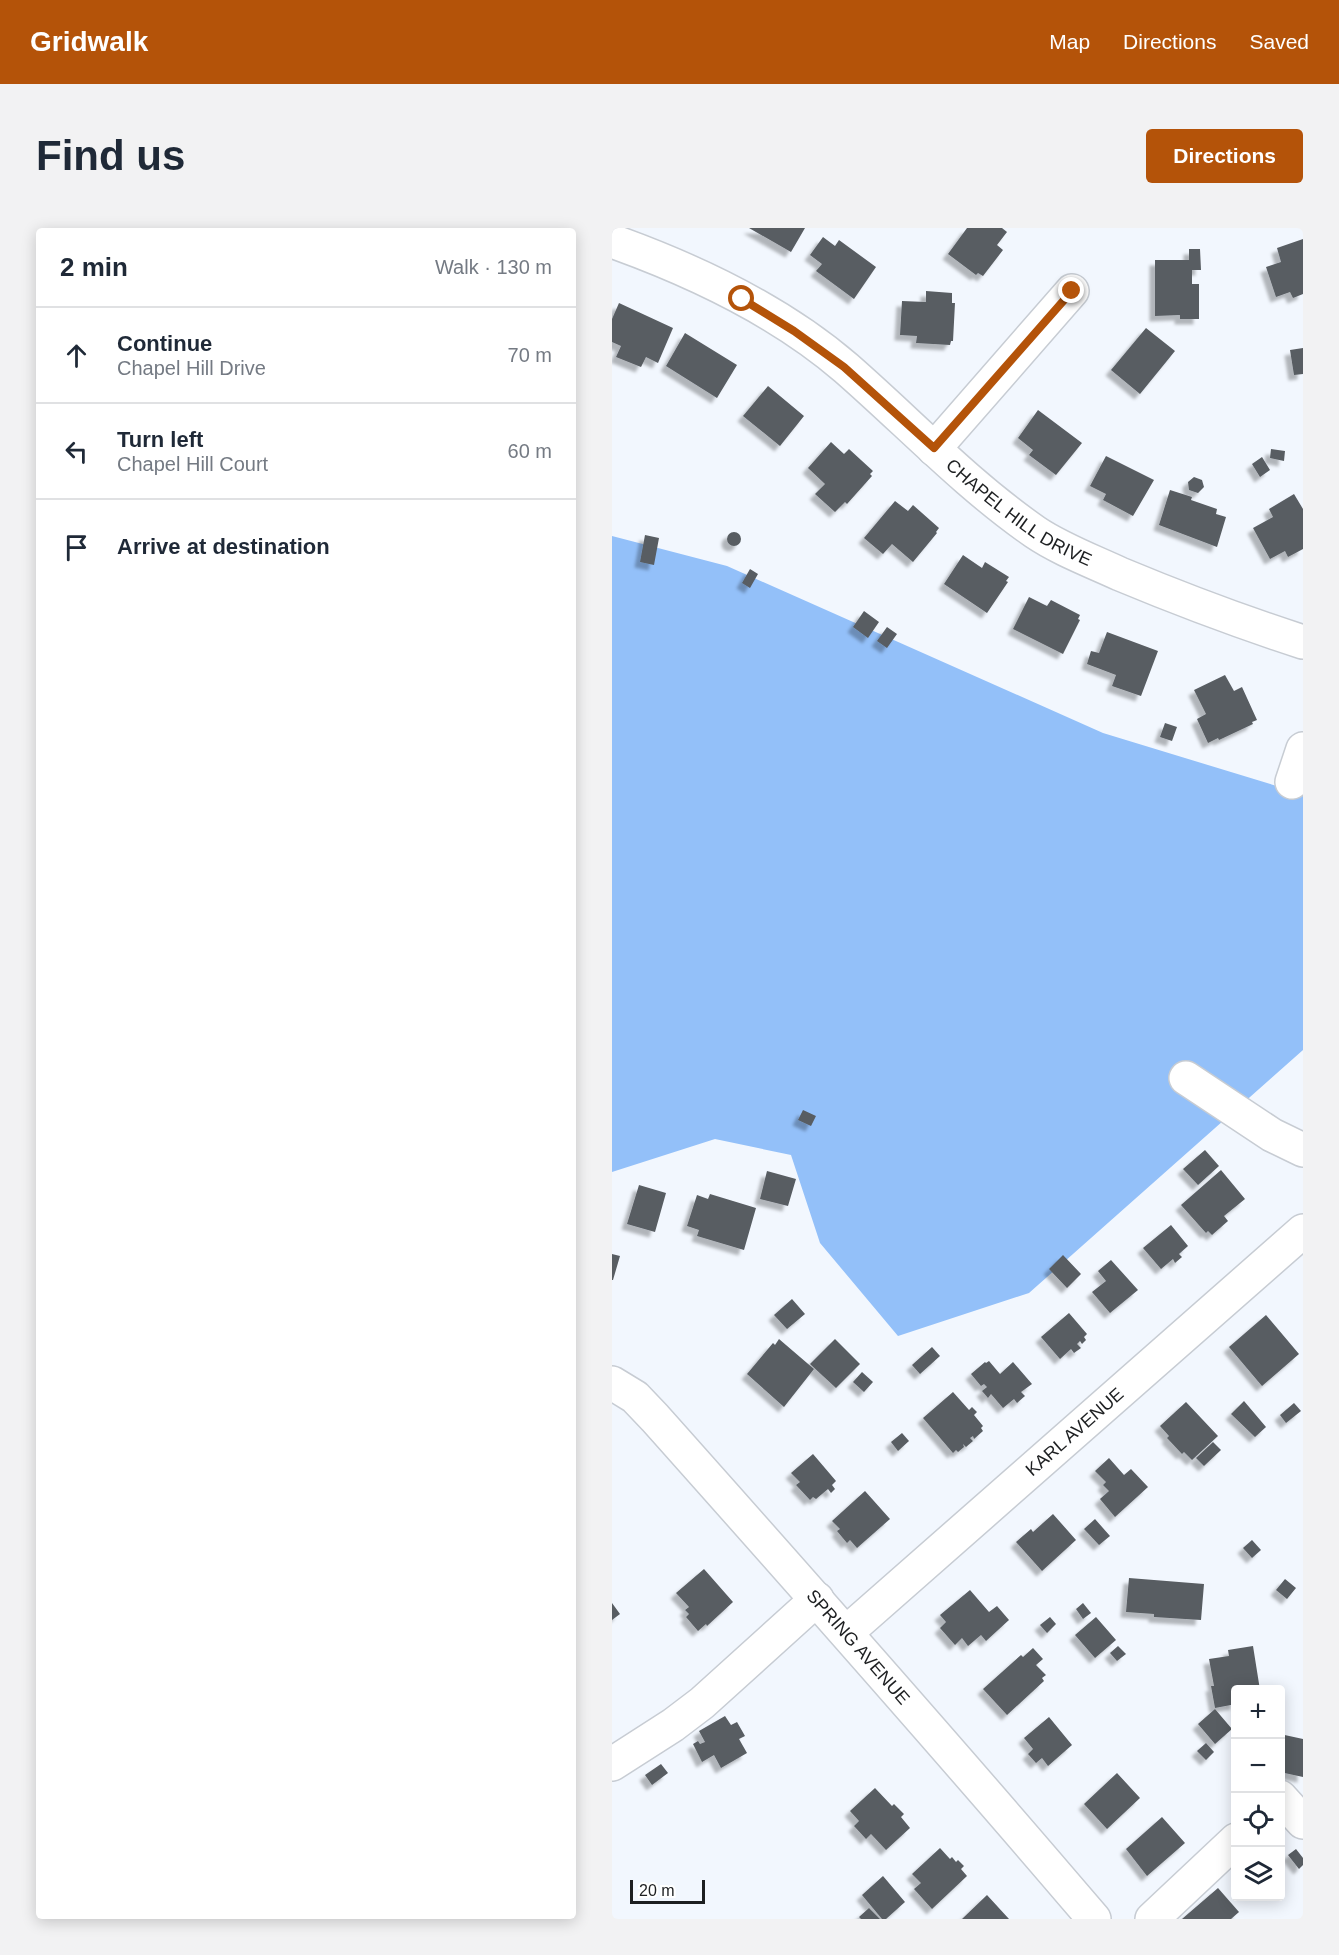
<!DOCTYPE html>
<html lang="en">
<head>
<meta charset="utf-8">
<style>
  :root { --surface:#fff; --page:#f2f2f3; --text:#1f2937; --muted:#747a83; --line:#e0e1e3; --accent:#b45309 }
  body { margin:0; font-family:Helvetica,sans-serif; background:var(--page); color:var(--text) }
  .controls { position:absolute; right:18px; bottom:18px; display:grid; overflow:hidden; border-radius:6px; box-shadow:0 3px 15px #0003 }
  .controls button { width:54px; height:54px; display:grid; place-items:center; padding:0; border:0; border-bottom:2px solid var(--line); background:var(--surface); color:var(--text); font:30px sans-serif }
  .scale { position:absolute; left:18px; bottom:15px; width:75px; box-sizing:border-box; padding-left:6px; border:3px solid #1d1f21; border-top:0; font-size:16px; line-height:21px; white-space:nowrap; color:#1d1f21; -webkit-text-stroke:4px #fff; paint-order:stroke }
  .stop { position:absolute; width:18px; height:18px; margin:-14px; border:4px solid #b45309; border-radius:50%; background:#fff }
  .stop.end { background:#b45309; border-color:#fff; box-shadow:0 2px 6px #0008 }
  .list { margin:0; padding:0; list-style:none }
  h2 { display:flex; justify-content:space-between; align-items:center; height:78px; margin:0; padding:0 24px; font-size:26px }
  h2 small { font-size:20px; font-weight:400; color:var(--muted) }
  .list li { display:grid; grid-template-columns:39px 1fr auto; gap:18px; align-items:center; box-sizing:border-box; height:96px; padding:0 24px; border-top:2px solid var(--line) }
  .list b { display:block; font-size:22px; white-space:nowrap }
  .list p { margin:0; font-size:20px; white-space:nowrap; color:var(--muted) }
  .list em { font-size:20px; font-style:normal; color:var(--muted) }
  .icon { flex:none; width:33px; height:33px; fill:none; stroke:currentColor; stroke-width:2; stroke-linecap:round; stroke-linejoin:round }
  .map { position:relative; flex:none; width:691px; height:1691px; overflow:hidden; border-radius:6px }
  header { display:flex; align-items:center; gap:36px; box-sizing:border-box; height:84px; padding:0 30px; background:var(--accent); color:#fff }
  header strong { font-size:28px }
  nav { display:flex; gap:33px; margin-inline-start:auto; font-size:21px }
  .intro { display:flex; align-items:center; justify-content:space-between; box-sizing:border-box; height:144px; padding:0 36px }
  h1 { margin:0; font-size:42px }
  .button { padding:15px 27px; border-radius:6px; background:var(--accent); color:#fff; font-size:21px; font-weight:700 }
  main { display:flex; gap:36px; padding:0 36px }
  aside { flex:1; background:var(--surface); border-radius:6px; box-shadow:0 3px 15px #0003 }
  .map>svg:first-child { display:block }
  .forest { fill:#93c0f9 }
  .building { fill:#585d62; filter:url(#shadow) }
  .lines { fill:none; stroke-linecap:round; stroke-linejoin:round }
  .minor-casing { stroke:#c7ccd3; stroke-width:36 }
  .minor { stroke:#fff; stroke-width:33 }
  .route { stroke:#b45309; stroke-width:8 }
  .labels { text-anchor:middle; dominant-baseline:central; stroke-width:6; stroke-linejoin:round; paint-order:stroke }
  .street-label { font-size:18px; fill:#1d1f21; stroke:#fff }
</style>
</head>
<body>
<header>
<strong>Gridwalk</strong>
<nav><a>Map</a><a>Directions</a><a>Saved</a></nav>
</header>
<div class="intro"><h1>Find us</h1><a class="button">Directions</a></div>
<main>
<aside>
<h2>2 min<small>Walk · 130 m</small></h2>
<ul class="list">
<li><svg class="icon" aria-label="ahead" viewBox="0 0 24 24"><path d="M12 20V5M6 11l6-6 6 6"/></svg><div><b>Continue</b><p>Chapel Hill Drive</p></div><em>70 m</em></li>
<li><svg class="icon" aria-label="left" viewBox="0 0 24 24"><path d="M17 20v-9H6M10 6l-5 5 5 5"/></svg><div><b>Turn left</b><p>Chapel Hill Court</p></div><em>60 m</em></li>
<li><svg class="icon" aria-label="arrive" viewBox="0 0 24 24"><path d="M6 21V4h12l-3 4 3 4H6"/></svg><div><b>Arrive at destination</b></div></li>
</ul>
</aside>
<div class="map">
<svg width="691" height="1691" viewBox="0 0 691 1691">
  <defs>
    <filter id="shadow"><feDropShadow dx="-5.5" dy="5.5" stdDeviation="1.5" flood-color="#0004"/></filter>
  </defs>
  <rect width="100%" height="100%" fill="#f2f7fe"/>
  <path class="forest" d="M0,308L115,338L491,505L691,566V822L417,1065L286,1108L208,1015L179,927L103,911L0,944Z"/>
  <path class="building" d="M137,0H193L179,24Z
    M355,0H390L395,4L385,17L391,22L371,48L366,45L364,47L336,26Z
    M211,9L223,18L227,12L264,39L242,71L204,43L210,36L198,27Z
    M691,11V66L681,70L678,64L664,69L654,39L669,34L665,20Z
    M577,21H588L589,42H580V56H587V91H568V87L543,88V32H577Z
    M314,63L340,65V75H343L341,113H339L338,117L304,115L305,108L288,107L290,73L314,74Z
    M7,75L61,100L46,135L34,129L29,139L4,129L9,118L0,114V91Z
    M534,100L563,123L528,166L499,142Z
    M73,105L125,137L105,170L54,138Z
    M691,120V146L682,147L678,122Z
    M156,158L192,188L168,218L131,188Z
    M426,182L470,215L444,247L417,227L421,222L406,210Z
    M219,214L232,226L237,221L261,243L258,246L260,248L235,276L233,274L223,284L203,266L213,256L196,240Z
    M659,221L673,223L672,233L658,230Z
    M494,228L542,252L521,288L491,272L494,266L478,258Z
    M650,229L658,242L648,249L640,236Z
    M582,249L590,252L592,259L586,265L577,262L576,254Z
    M558,262L580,269L579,272L605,281L604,286L614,289L605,319L547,297Z
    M682,266L691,281V321L676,329L673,323L658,331L641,300L661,289L657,281Z
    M283,273L296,283L301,277L327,300L324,304L325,305L301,334L280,316L271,326L252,310Z
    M115 311a7 7 0 1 1 14 0a7 7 0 1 1-14 0Z
    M33,307L47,310L42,337L28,334Z
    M351,327L370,340L373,334L397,349L394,353L396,354L375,385L332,356Z
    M138,341L146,346L138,360L130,355Z
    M417,369L435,378L439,372L468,387L466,391L468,392L451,426L401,401Z
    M252,383L267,394L256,410L241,399Z
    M275,399L285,406L275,420L265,413Z
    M495,404L546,423L529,468L500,458L504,447L475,436L479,423L487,425Z
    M613,447L622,463L630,459L645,492L640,494L641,496L607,512L606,510L596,515L585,491L594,486L582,462Z
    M553,495L565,499L560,513L548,509Z
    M191,882L204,888L199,898L186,892Z
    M593,922L607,938L586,957L571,941Z
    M609,942L633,971L612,988L616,993L600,1007L596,1003L594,1005L569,977Z
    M155,943L184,951L176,978L148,971Z
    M27,957L54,965L43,1004L15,996Z
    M98,966L144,980L132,1022L85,1008L87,1002L75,998L85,967L96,971Z
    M559,997L576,1018L567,1026L570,1029L563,1035L561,1031L549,1041L531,1020Z
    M0,1026L8,1028L1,1052H0Z
    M451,1027L469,1046L455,1060L437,1041Z
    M499,1032L526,1062L498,1085L480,1064L494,1053L486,1043Z
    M180,1071L193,1086L175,1101L162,1087Z
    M457,1085L475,1106L472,1109L474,1112L470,1116L468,1113L465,1116L469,1120L462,1125L459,1121L448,1131L429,1109Z
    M654,1087L687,1126L650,1158L617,1119Z
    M167,1111L202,1141L172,1179L135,1146L161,1115L163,1117Z
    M223,1111L248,1136L224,1160L198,1136Z
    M320,1119L328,1128L308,1146L300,1137Z
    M377,1133L388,1146L401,1134L420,1156L409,1164L413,1168L405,1175L402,1171L391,1180L379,1166L376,1170L370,1163L375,1159L372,1156L369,1158L359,1146L373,1134L374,1135Z
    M250,1144L261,1154L252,1164L241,1154Z
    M341,1164L357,1182L360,1179L365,1184L362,1187L371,1198L369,1200L371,1203L362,1211L361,1208L358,1210L361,1213L354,1219L351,1216L352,1219L346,1224L344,1222L341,1225L311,1190Z
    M632,1173L654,1199L643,1209L619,1186Z
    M574,1174L606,1208L580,1232L572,1224L570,1226L555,1210L557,1208L548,1198Z
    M682,1175L689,1183L674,1195L668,1187Z
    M290,1205L297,1213L286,1223L279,1214Z
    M601,1214L609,1222L592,1238L584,1230Z
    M201,1226L224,1253L220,1257L223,1261L219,1265L216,1261L204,1271L201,1269L198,1272L184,1257L188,1254L179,1245Z
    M497,1230L512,1247L519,1241L536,1259L503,1289L488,1271L497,1263L491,1257L494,1254L483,1243Z
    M253,1263L278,1291L245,1320L238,1312L235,1315L225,1303L228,1301L220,1293Z
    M441,1286L464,1312L430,1343L404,1314L419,1301L421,1304Z
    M483,1291L498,1308L487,1317L472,1301Z
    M640,1312L649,1322L640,1330L631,1320Z
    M92,1341L121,1374L95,1398L94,1396L86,1403L74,1389L77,1386L73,1382L77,1379L64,1365Z
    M517,1350L592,1356L589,1392L542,1389V1386L514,1384Z
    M673,1351L684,1360L675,1371L664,1362Z
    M358,1362L377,1384L385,1378L397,1392L374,1413L369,1407L356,1418L350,1410L343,1417L328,1400L334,1394L328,1387Z
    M0,1375L8,1386L0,1392Z
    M471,1375L479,1385L471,1391L464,1381Z
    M438,1389L444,1396L435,1405L428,1397Z
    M484,1389L504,1412L483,1430L463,1407Z
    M506,1418L514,1426L505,1433L498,1425Z
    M641,1418L648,1462H624V1476L603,1480L599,1458H602L597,1431L617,1428L616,1422Z
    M421,1420L431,1431L424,1437L434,1447L430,1450L432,1453L395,1487L371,1461L409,1427L411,1429Z
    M603,1481L620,1501L603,1516L586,1496Z
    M113,1488L119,1497L125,1494L133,1508L127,1511L135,1525L109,1540L102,1527L90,1534L81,1516L86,1513L88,1516L93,1514L87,1503Z
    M437,1489L460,1517L436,1538L430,1530L424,1535L416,1526L421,1521L412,1510Z
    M668,1506L691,1511V1549L668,1544Z
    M594,1515L602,1524L594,1532L585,1523Z
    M49,1536L56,1545L40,1557L33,1547Z
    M505,1545L528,1570L495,1601L472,1576Z
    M263,1560L280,1578L282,1576L292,1586L289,1589L298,1600L274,1622L259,1606L254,1611L242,1598L247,1593L238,1583Z
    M550,1589L573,1615L535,1648L514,1621Z
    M328,1620L338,1631L340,1629L344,1634L346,1632L352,1638L349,1641L355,1648L320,1681L302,1661L309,1655L300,1646Z
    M684,1621L691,1630V1637L687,1641L676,1627Z
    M271,1648L293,1674L274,1691H270L250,1667Z
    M606,1660L627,1684L619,1691H570Z
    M375,1667L397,1691H350Z
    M257,1680L268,1691H249L247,1689Z"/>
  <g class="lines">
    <g class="minor-casing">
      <g id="minor">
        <path id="s1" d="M0,13C81,42 169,84 234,140C297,195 354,256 423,304C448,321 480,333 508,346C568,371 629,394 691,414"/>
        <path d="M322,221L460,63"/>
        <path d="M680,554L691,521"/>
        <path d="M574,850L660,907L691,922"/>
        <path id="s2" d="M0,1155L23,1169L43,1190C191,1356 338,1522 482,1691"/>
        <path id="s3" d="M235,1404L691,1003"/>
        <path d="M0,1536L61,1497L90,1475L205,1371"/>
        <path d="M668,1569L691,1594"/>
        <path d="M540,1691L624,1612"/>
      </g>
    </g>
    <use href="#minor" class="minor"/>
  </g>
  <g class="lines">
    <path class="route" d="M130,71L182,103L232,139L322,220L460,63"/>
  </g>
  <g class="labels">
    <g class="street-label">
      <text stroke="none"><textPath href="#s1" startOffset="494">CHAPEL HILL DRIVE</textPath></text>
      <text stroke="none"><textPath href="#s3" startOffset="303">KARL AVENUE</textPath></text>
      <text stroke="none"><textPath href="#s2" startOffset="362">SPRING AVENUE</textPath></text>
    </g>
  </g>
</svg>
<div class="controls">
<button>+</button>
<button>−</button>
<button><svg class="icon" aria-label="locate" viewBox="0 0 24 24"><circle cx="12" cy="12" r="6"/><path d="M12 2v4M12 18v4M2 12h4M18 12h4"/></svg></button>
<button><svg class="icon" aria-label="layers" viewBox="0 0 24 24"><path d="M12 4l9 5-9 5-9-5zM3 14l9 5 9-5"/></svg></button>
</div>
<div class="scale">20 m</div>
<div class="stop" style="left:130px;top:71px"></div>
<div class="stop end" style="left:460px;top:63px"></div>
</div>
</main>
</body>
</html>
